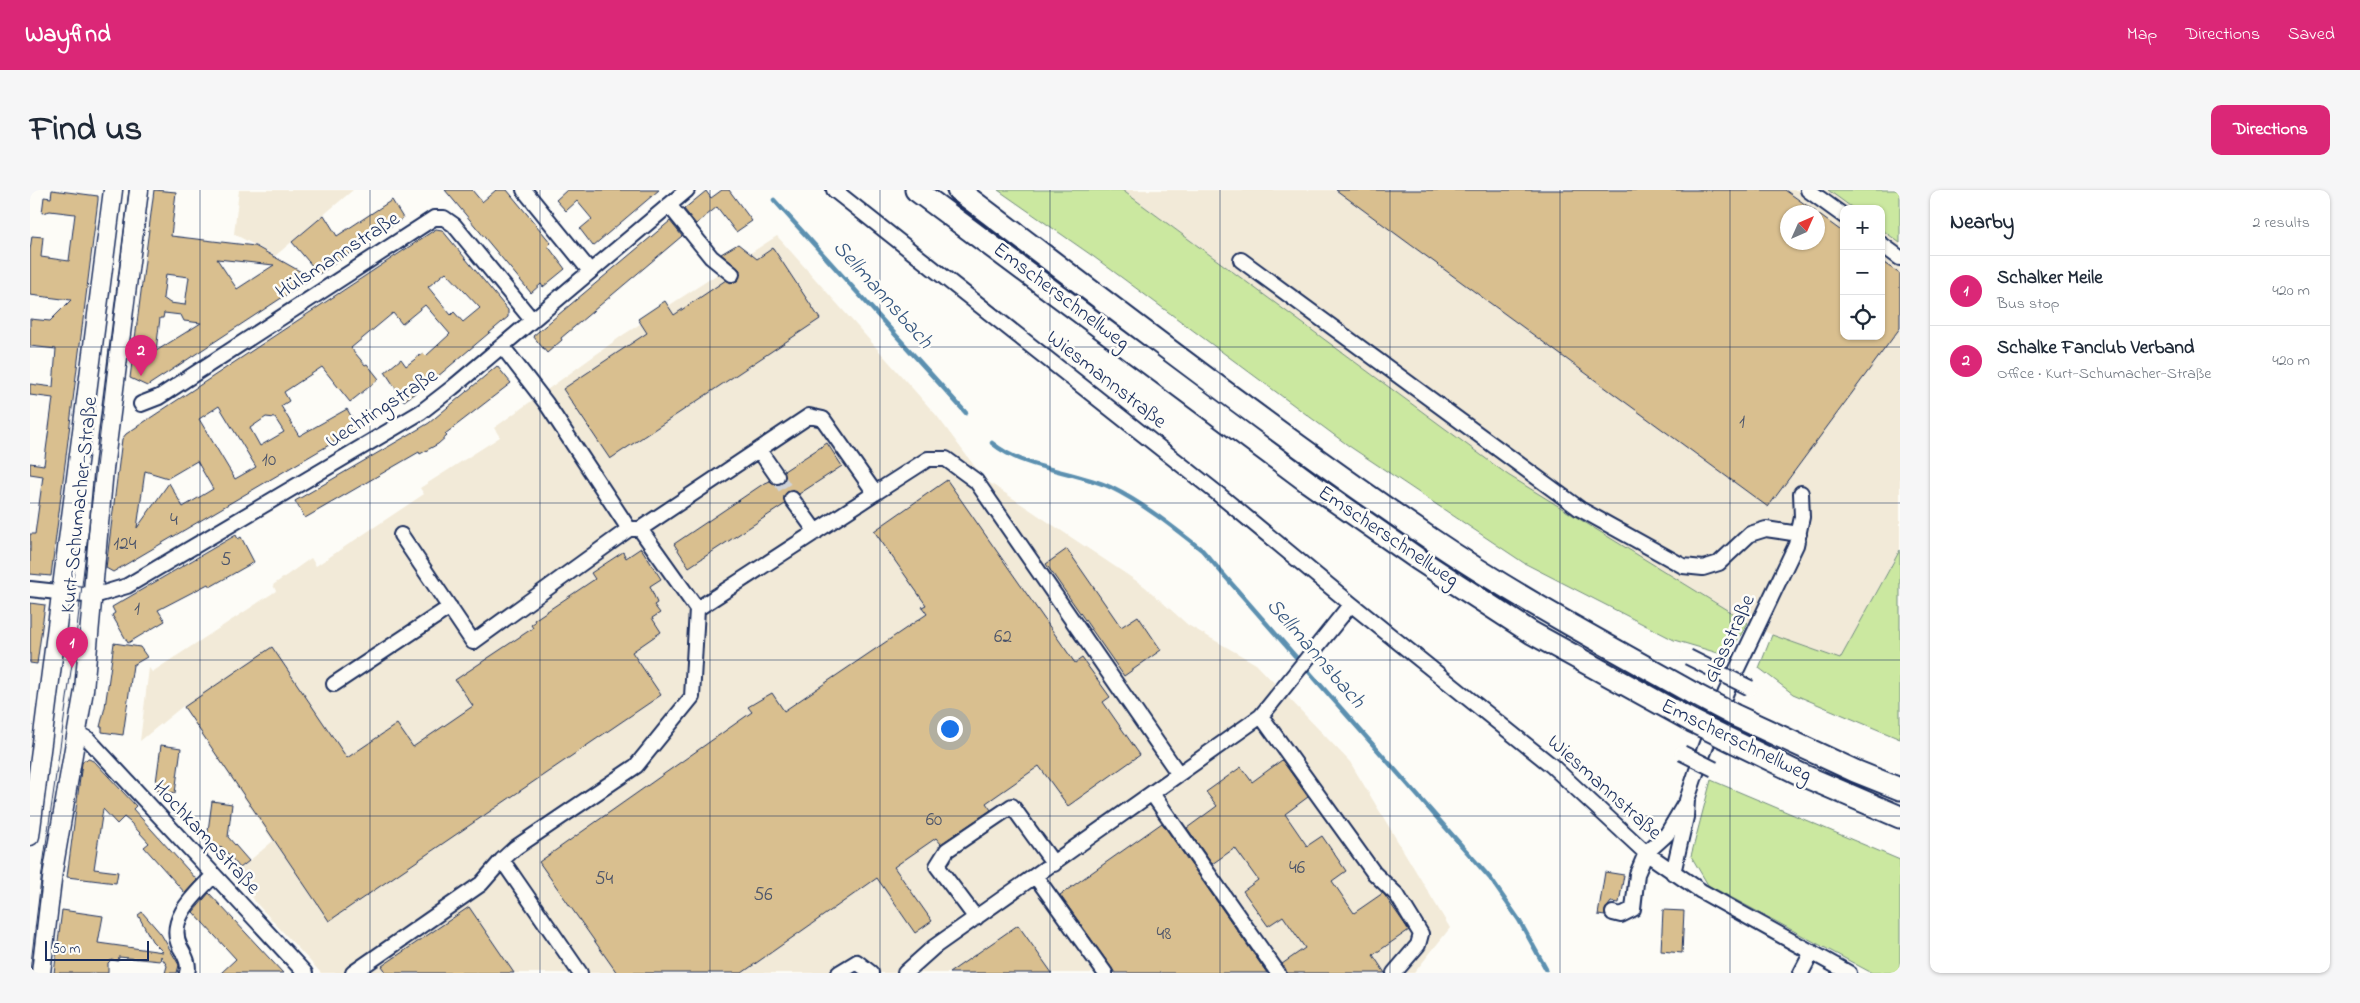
<!DOCTYPE html>
<html lang="en">
<head>
<meta charset="utf-8">
<style>
  :root { --surface:#fff; --page:#f6f6f7; --text:#1f2937; --muted:#747a83; --line:#e0e1e3; --accent:#db2777 }
  body { margin:0; font-family:"Indie Flower",sans-serif; background:var(--page); color:var(--text) }
  .controls { position:absolute; right:15px; top:15px; display:grid; overflow:hidden; border-radius:10px; box-shadow:0 1px 4px #0004 }
  .controls button { width:45px; height:45px; display:grid; place-items:center; padding:0; border:0; border-bottom:1px solid var(--line); background:var(--surface); color:var(--text); font:25px sans-serif }
  .compass { position:absolute; left:1750px; top:15px; width:45px; height:45px; border-radius:50%; background:var(--surface); box-shadow:0 1px 4px #0004; rotate:45deg }
  .scale { position:absolute; left:15px; bottom:12px; width:104px; box-sizing:border-box; padding-left:5px; border:2px solid #1b2f5e; border-top:0; font-size:14px; line-height:18px; white-space:nowrap; color:#1b2f5e; -webkit-text-stroke:4px #fdfcf7; paint-order:stroke }
  .you { position:absolute; left:919px; top:538px; width:18px; height:18px; margin:-12px; border:4px solid #fff; border-radius:50%; background:#1a73e8; box-shadow:0 0 0 8px #1a73e833 }
  .badge { display:grid; place-items:center; width:32px; height:32px; border-radius:50%; background:var(--accent); color:#fff; font-size:16px; font-weight:700 }
  .pin { position:absolute; translate:-50% -41px; filter:drop-shadow(0 1px 2px #0008) }
  .pin::after { content:''; position:absolute; top:26px; width:18px; height:15px; background:inherit; clip-path:polygon(0 0,100% 0,50% 100%) }
  .list { margin:0; padding:0; list-style:none }
  h2 { display:flex; justify-content:space-between; align-items:center; height:65px; margin:0; padding:0 20px; font-size:21px }
  h2 small { font-size:16px; font-weight:400; color:var(--muted) }
  .list li { display:grid; grid-template-columns:32px 1fr auto; gap:15px; align-items:center; box-sizing:border-box; height:70px; padding:0 20px; border-top:1px solid var(--line) }
  .list b { display:block; font-size:19px; white-space:nowrap }
  .list p { margin:0; font-size:16px; white-space:nowrap; color:var(--muted) }
  .list em { font-size:16px; font-style:normal; color:var(--muted) }
  .icon { flex:none; width:28px; height:28px; fill:none; stroke:currentColor; stroke-width:2; stroke-linecap:round; stroke-linejoin:round }
  .map { position:relative; flex:none; width:1870px; height:783px; overflow:hidden; border-radius:10px }
  header { display:flex; align-items:center; gap:30px; box-sizing:border-box; height:70px; padding:0 25px; background:var(--accent); color:#fff }
  header strong { font-size:24px }
  nav { display:flex; gap:28px; margin-inline-start:auto; font-size:18px }
  .intro { display:flex; align-items:center; justify-content:space-between; box-sizing:border-box; height:120px; padding:0 30px }
  h1 { margin:0; font-size:35px }
  .button { padding:12px 22px; border-radius:10px; background:var(--accent); color:#fff; font-size:18px; font-weight:700 }
  main { display:flex; gap:30px; padding:0 30px }
  aside { flex:1; background:var(--surface); border-radius:10px; box-shadow:0 1px 4px #0004 }
  .map>svg:first-child { display:block }
  .built { fill:#f2ead8; fill-rule:evenodd }
  .green { fill:#cbe8a0; stroke:#738c7f }
  .lines { fill:none; stroke-linecap:round; stroke-linejoin:round }
  .stream { stroke:#5b90b0; stroke-width:4.5 }
  .building { fill:#d9bf8f; stroke:#1b2f5e; fill-rule:evenodd }
  .minor-tunnel { stroke:#d0d3d8; stroke-width:14; stroke-dasharray:14 7; stroke-linecap:butt }
  .minor-casing { stroke:#1b2f5e; stroke-width:18 }
  .major-casing { stroke:#1b2f5e; stroke-width:21 }
  .highway-casing { stroke:#1b2f5e; stroke-width:25 }
  .minor { stroke:#fdfcf7; stroke-width:14 }
  .major { stroke:#fdfcf7; stroke-width:18 }
  .highway { stroke:#fdfcf7; stroke-width:21 }
  .tram { stroke:#1b2f5e; stroke-width:1 }
  .minor-bridge-casing { stroke:#1b2f5e; stroke-width:18; stroke-linecap:butt }
  .highway-bridge-casing { stroke:#1b2f5e; stroke-width:25; stroke-linecap:butt }
  .minor-bridge { stroke:#fdfcf7; stroke-width:14 }
  .highway-bridge { stroke:#fdfcf7; stroke-width:21 }
  .grid { fill:none; stroke:#1b2f5e; stroke-width:1; stroke-opacity:0.55 }
  .labels { text-anchor:middle; dominant-baseline:central; stroke-width:5; stroke-linejoin:round; paint-order:stroke }
  .number-label { font-size:19px; fill:#4a536a }
  .street-label { font-size:21px; fill:#1b2f5e; stroke:#fdfcf7 }
  .water-label { font-size:22px; font-style:italic; fill:#365780; stroke:#fdfcf7 }
</style>
</head>
<body>
<header>
<strong>Wayfind</strong>
<nav><a>Map</a><a>Directions</a><a>Saved</a></nav>
</header>
<div class="intro"><h1>Find us</h1><a class="button">Directions</a></div>
<main>
<div class="map">
<svg width="1870" height="783" viewBox="0 0 1870 783">
  <rect width="100%" height="100%" fill="#fdfcf7"/>
  <filter id="ink" filterUnits="userSpaceOnUse"><feTurbulence type="fractalNoise" baseFrequency=".02" numOctaves="2"/><feDisplacementMap in="SourceGraphic" scale="10" xChannelSelector="R" yChannelSelector="G"/><feConvolveMatrix kernelMatrix="1 2 1 2 8 2 1 2 1" color-interpolation-filters="sRGB"/></filter>
  <g filter="url(#ink)">
    <path class="built" d="M209,0H323L245,66L204,44Z
      M1092,0H1799L1824,19H1814V146H1851V39L1870,53V359L1810,469L1742,445L1718,433L1478,285ZM1758,22H1788V52H1758Z
      M747,46L907,226L954,289L1114,396L1158,435L1226,474L1320,572L1420,738L1384,783H291L226,713L206,682L243,651L153,516L110,551L119,478L122,482L246,401L243,395L281,368L286,376L394,304L390,298L470,247L464,238L593,145Z"/>
    <path class="green" d="M968,0H1092L1478,285L1718,433L1698,466L1644,450L1494,373L1319,256L1064,67Z
      M1798,0H1870V53L1851,39V19H1824Z
      M1870,360V549L1763,504L1729,478L1742,445L1810,469Z
      M1681,590L1870,670V783H1842L1678,695L1661,666Z"/>
    <g class="lines">
      <path class="stream" d="M744,10L936,223
        M962,253C995,280 1042,280 1080,297C1113,313 1143,337 1172,360L1460,688L1489,730L1516,779"/>
    </g>
    <path class="building" d="M22,0L68,6V10L21,386L0,384V344H5L13,286L0,284V273L14,275L23,208L0,205V194L23,197L26,159L0,156V129L20,131L41,110L0,105V60L2,46L13,47L11,67L39,71L45,24L20,21L12,23L14,7L21,8Z
      M124,0L146,2L141,46L225,56L282,88L117,196L100,188ZM187,69L244,75L207,99ZM136,84L159,87L155,115L140,113L133,108ZM134,123L151,125L154,131L171,133L126,161L130,128H133Z
      M415,0H442L452,12L466,0H477L521,53L518,56L535,79L513,97L511,94L501,103Z
      M537,0H629L563,56L550,39L562,29L547,11L536,21L526,10Z
      M692,0H699L722,31L706,42L687,17L666,34L654,19L676,1L681,8Z
      M1306,0H1755L1786,22H1758V52H1788V24L1814,43V146H1851V71L1870,84V138L1738,317Z
      M362,10L373,28L289,84L262,52L294,25L307,46Z
      M640,31L652,46L531,148L532,150L517,163L503,146Z
      M406,39L412,40L478,120V127L407,187L374,211L355,182L371,169L376,176L393,163L396,166L420,144L395,115L372,134L363,123L321,158L335,175L337,174L349,189L320,212L292,177L254,202L259,211L251,216L269,246L317,219L328,238L83,382L76,378L92,249L96,244ZM416,82L450,118L433,132L424,122L421,125L398,97ZM189,216L226,277L205,289L169,229ZM236,227L245,228L254,242L230,256L220,238ZM167,271L183,299L153,317L139,293L107,338L115,281L138,288Z
      M708,54L727,69L743,58L790,129L580,269L533,199L617,143L608,129L635,111L644,125L696,90L701,93L708,90L710,80L691,64Z
      M467,176L481,193L415,244L417,246L408,254L390,264L389,262L275,328L265,311L399,233Z
      M797,253L812,276L769,304L765,301L757,302L754,306L755,314L659,377L644,354L733,294L740,291L744,294L752,293L755,289L754,281Z
      M917,290L1045,473L1052,468L1080,507L1073,512L1110,565L1038,616L1009,576L956,613L961,620L911,654L906,648L864,677L902,731L885,743L847,688L712,783H587L509,672L722,522L718,517L728,511L742,503L754,521L897,424L892,417L896,415L844,341Z
      M206,345L208,349L211,347L224,372L180,397L178,394L128,420L135,431L98,453L82,425L85,423L82,417Z
      M611,358L631,389L620,396L627,413L624,415L630,423L622,428L631,442L602,462L631,505L299,731L154,517L242,457L317,568L367,534L383,557L443,516L425,490L503,438L501,435L505,432L504,430L565,389L561,383L593,362L596,368Z
      M1037,359L1091,437L1108,426L1131,460L1094,486L1016,374Z
      M0,413L15,415L7,474L0,473Z
      M84,453L110,457L117,467L103,475L93,545L72,542V537H70L75,517Z
      M131,555L151,558L145,603L125,600Z
      M59,569L65,572L106,616L103,619L167,690L155,703L114,657L119,653L100,632L94,627L87,634L73,619L64,679L88,682L86,693L37,687L52,573L54,570Z
      M1252,570L1278,607L1255,624L1277,656L1292,646L1316,681L1302,691L1324,723L1353,703L1379,740L1343,765L1355,783H1257L1252,774L1275,758L1253,726L1238,736L1213,701L1228,690L1205,658L1182,674L1157,638L1187,616L1176,602L1211,577L1222,592Z
      M182,611L202,614L198,647L219,671L210,678L193,658L176,656Z
      M1132,633L1237,783H1085L1083,780L1030,705Z
      M1575,682L1594,685L1589,713L1581,712L1575,720V726L1568,725Z
      M179,703L228,756L253,783H191L206,769L163,722Z
      M439,717L484,783H357L352,776Z
      M32,720L73,726L68,753L133,762L122,751L108,725L112,722L131,744L149,775L147,783H135L137,776L131,766L130,771L89,767L88,771L81,770L78,773V783H24Z
      M1633,720L1654,721L1652,763L1631,761Z
      M988,735L1022,783H919Z"/>
    <g class="lines">
      <path class="minor-tunnel" d="M747,286L762,309"/>
      <g class="minor-casing">
        <path id="minor" d="M494,0L560,81
          M804,0L1187,303L1321,414L1521,575L1616,663L1671,701L1819,783
          M1778,0L1814,26
          M639,15L681,67L702,84
          M1851,54L1870,68
          M1211,70L1550,319L1653,376L1673,378L1689,373L1720,344L1736,339L1769,344
          M472,156L516,213L599,339H610L779,226L793,229L845,303L667,419L610,339
          M111,214L129,207L404,28H414L424,35L502,130
          M729,260L747,286
          M845,303L898,269H916L946,291L1148,583
          M762,309L786,342
          M371,345L443,452L599,339
          M0,399L64,406L97,396L391,222L422,198L657,0
          M304,494L420,417
          M1231,526L1344,683L1367,705L1391,744L1388,755L1364,783
          M47,543L58,549L275,783
          M1123,605L1248,783
          M1643,683L1656,627L1657,610L1666,583L1696,502L1766,355L1772,327L1771,303
          M1006,687L1075,783
          M1583,723L1591,725L1603,719L1607,684L1616,663L1637,644L1654,615
          M946,728L907,676L917,660L982,616L1024,674
          M157,783C160,774 155,766 150,757C136,729 166,704 184,685
          M323,783L451,694L472,670
          M550,783L472,670L485,658L606,576L662,507L667,419
          M809,783L827,772L841,783
          M875,783L904,757L1231,526L1321,414
          M1771,783L1782,762"/>
      </g>
      <g class="major-casing">
        <path id="major" d="M0,646L83,0
          M11,783L23,681L54,500L74,279L109,0"/>
      </g>
      <g class="highway-casing">
        <path id="highway" d="M886,0L1278,292L1388,369L1502,443L1662,531
          M928,0C1084,118 1239,239 1401,349C1485,406 1575,454 1664,504
          M1704,525L1825,581L1870,599
          M1694,547L1772,585L1870,627"/>
      </g>
      <use href="#minor" class="minor"/>
      <use href="#major" class="major"/>
      <use href="#highway" class="highway"/>
      <path class="tram" d="M0,781L12,682L46,446L99,0"/>
      <g class="minor-bridge-casing">
        <path id="minor-bridge" d="M1658,467L1720,498
          M1652,563L1684,579"/>
      </g>
      <g class="highway-bridge-casing">
        <path id="highway-bridge" d="M1664,504L1704,525
          M1662,531L1694,547"/>
      </g>
      <use href="#minor-bridge" class="minor-bridge"/>
      <use href="#highway-bridge" class="highway-bridge"/>
    </g>
  </g>
  <path class="grid" d="M170,0V783M340,0V783M510,0V783M680,0V783M850,0V783M1020,0V783M1190,0V783M1360,0V783M1530,0V783M1700,0V783M0,157H1870M0,313H1870M0,470H1870M0,626H1870"/>
  <g class="labels">
    <g class="number-label">
      <text x="1712" y="232">1</text>
      <text x="239" y="270">10</text>
      <text x="144" y="330">4</text>
      <text x="95" y="354">124</text>
      <text x="196" y="370">5</text>
      <text x="107" y="419">1</text>
      <text x="973" y="447">62</text>
      <text x="904" y="630">60</text>
      <text x="1267" y="678">46</text>
      <text x="574" y="689">54</text>
      <text x="733" y="705">56</text>
      <text x="1134" y="744">48</text>
    </g>
    <g class="street-label">
      <text transform="translate(308 66) rotate(-33)">Hülsmannstraße</text>
      <text transform="translate(1031 107) rotate(37)">Emscherschnellweg</text>
      <text transform="translate(1076 190) rotate(38)">Wiesmannstraße</text>
      <text transform="translate(352 219) rotate(-33)">Uechtingstraße</text>
      <text transform="translate(50 315) rotate(-84)">Kurt-Schumacher-Straße</text>
      <text transform="translate(1358 347) rotate(34)">Emscherschnellweg</text>
      <text transform="translate(1700 449) rotate(-65)">Glasstraße</text>
      <text transform="translate(1706 551) rotate(26)">Emscherschnellweg</text>
      <text transform="translate(1574 598) rotate(42)">Wiesmannstraße</text>
      <text transform="translate(176 648) rotate(47)">Hochkampstraße</text>
    </g>
    <g class="water-label">
      <text transform="translate(852 105) rotate(48)">Sellmannsbach</text>
      <text transform="translate(1285 464) rotate(49)">Sellmannsbach</text>
    </g>
  </g>
</svg>
<div class="controls">
<button>+</button>
<button>−</button>
<button><svg class="icon" aria-label="locate" viewBox="0 0 24 24"><circle cx="12" cy="12" r="6"/><path d="M12 2v4M12 18v4M2 12h4M18 12h4"/></svg></button>
</div>
<svg class="compass" viewBox="-18 -18 36 36"><path d="M0-13l5 13h-10z" fill="#e53935"/><path d="M0 13l5-13h-10z" fill="#747a83"/></svg>
<div class="scale">50 m</div>
<div class="you"></div>
<div class="pin badge" style="left:42px;top:478px">1</div>
<div class="pin badge" style="left:111px;top:186px">2</div>
</div>
<aside>
<h2>Nearby<small>2 results</small></h2>
<ul class="list">
<li><span class="badge">1</span><div><b>Schalker Meile</b><p>Bus stop</p></div><em>420 m</em></li>
<li><span class="badge">2</span><div><b>Schalke Fanclub Verband</b><p>Office · Kurt-Schumacher-Straße</p></div><em>420 m</em></li>
</ul>
</aside>
</main>
</body>
</html>
